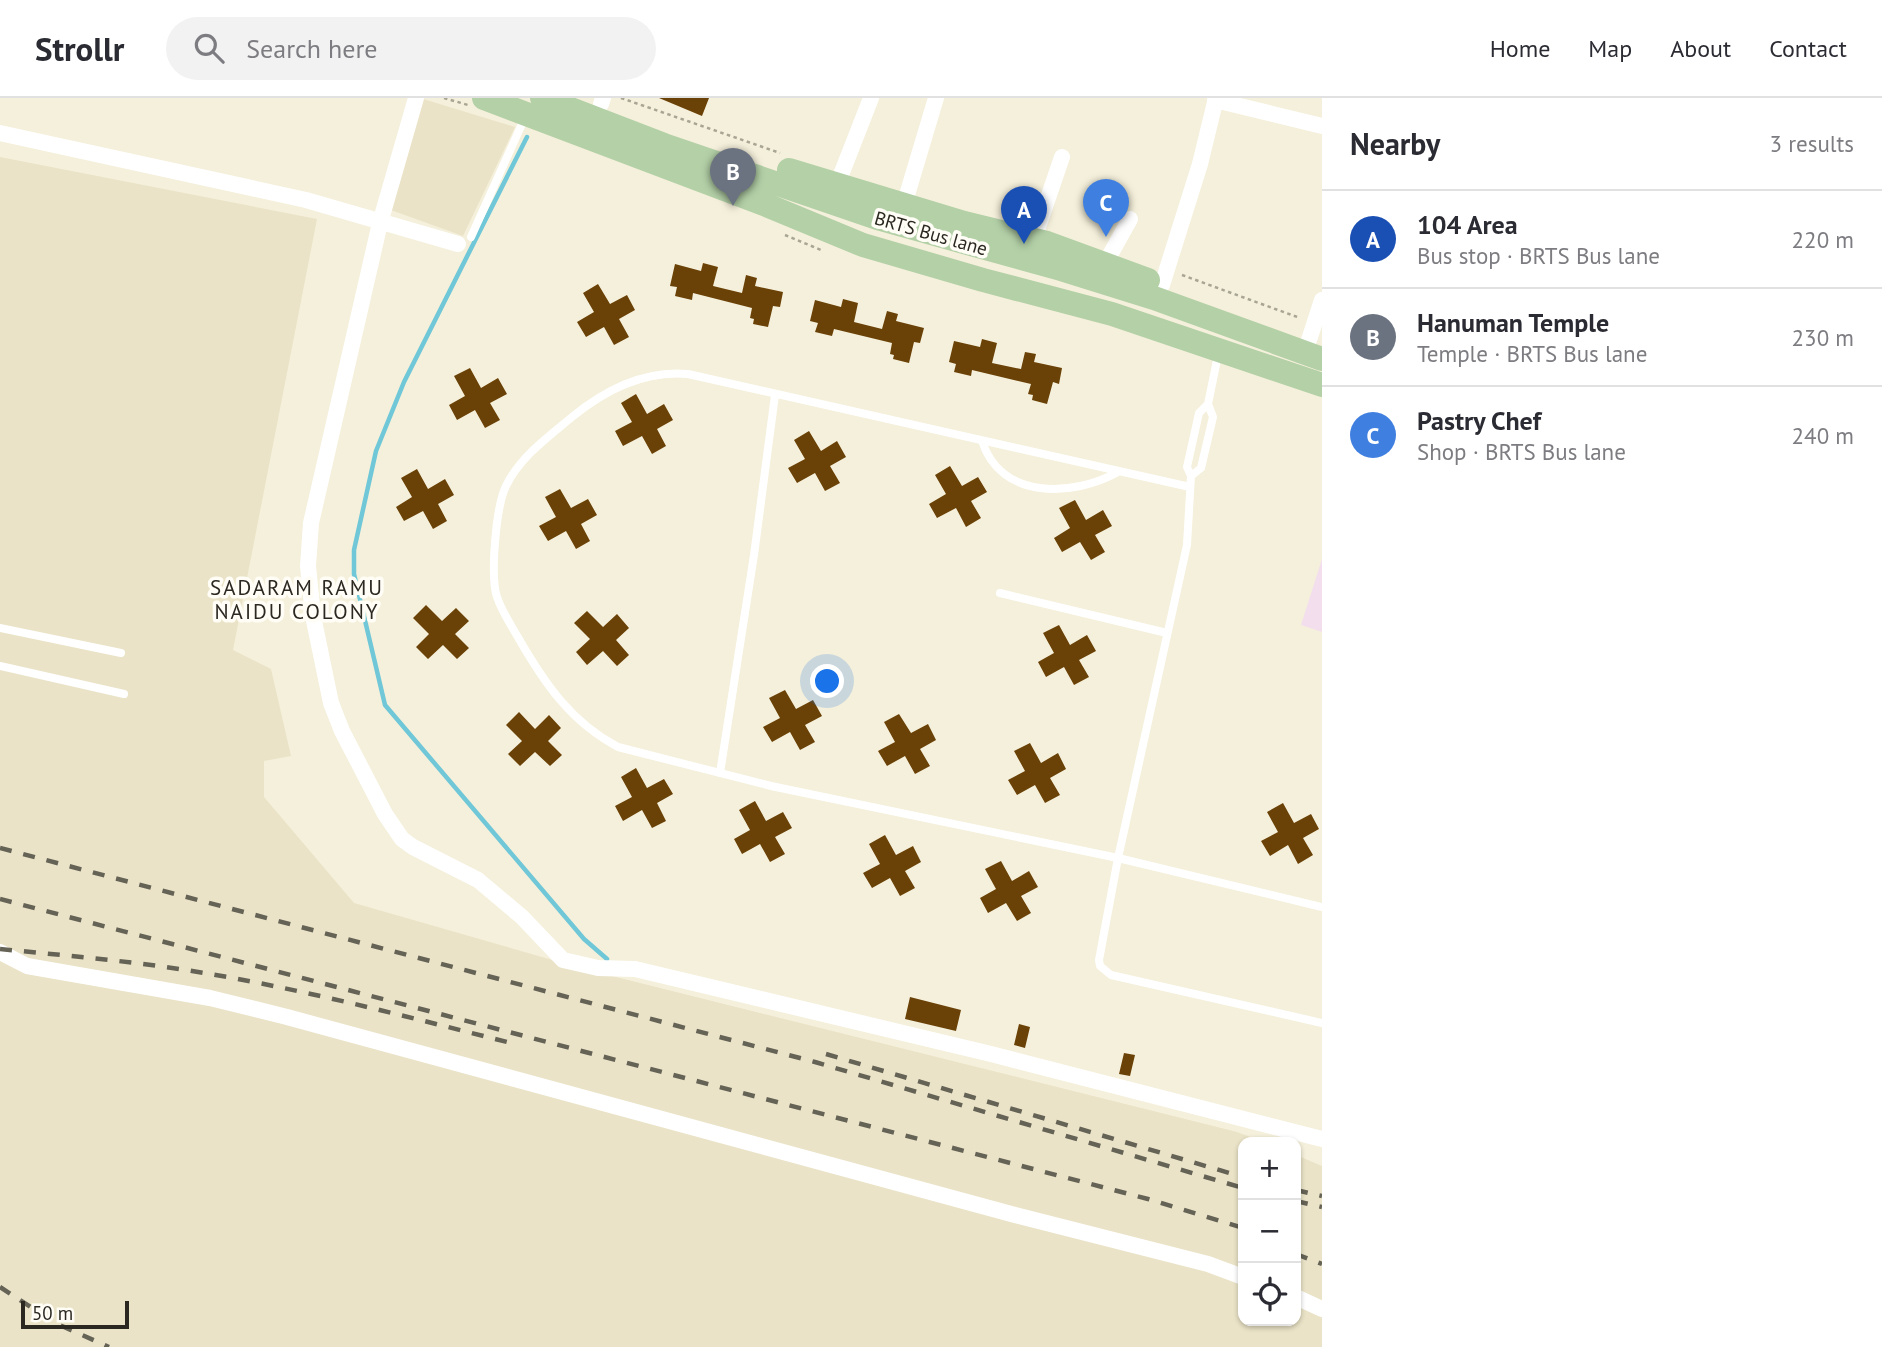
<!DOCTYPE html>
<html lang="en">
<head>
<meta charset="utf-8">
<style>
  :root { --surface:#fff; --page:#f2f2f3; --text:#2b2b33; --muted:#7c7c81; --line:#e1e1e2; --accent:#db2777 }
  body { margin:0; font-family:"PT Sans",sans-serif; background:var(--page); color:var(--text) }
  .controls { position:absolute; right:21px; bottom:21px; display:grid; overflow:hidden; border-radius:14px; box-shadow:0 2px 5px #0004 }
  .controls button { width:63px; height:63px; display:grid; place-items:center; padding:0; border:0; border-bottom:2px solid var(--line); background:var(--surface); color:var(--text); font:35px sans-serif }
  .scale { position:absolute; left:21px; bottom:18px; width:108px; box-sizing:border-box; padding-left:7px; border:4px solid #2a2820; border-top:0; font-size:19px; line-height:24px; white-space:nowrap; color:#2a2820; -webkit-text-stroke:5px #fffdf5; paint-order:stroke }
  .you { position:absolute; left:828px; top:584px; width:24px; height:24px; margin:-18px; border:5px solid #fff; border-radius:50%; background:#1a73e8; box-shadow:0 0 0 10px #1a73e833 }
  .badge { display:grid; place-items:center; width:46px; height:46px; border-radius:50%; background:var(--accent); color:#fff; font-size:23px; font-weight:700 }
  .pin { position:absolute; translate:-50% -58px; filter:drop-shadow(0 2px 4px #0008) }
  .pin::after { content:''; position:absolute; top:37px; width:24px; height:21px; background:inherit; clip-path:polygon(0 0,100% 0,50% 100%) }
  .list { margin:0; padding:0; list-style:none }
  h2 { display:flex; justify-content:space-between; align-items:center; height:91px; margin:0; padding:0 28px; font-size:30px }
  h2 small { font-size:23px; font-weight:400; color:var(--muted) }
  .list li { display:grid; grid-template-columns:46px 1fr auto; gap:21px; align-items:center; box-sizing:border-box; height:98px; padding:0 28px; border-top:2px solid var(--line) }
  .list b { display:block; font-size:26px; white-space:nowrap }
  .list p { margin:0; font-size:23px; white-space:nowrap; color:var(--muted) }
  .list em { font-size:23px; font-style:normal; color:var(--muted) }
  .icon { flex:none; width:38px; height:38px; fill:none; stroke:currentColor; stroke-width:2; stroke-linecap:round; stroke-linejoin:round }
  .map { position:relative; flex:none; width:1322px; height:1249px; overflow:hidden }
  header { display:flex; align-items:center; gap:42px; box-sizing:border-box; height:98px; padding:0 35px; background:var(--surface); border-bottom:2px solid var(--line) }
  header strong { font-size:33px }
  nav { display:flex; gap:38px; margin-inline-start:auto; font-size:24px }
  .search { width:490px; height:63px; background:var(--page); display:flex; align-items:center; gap:18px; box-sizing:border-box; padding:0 24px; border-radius:38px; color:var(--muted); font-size:26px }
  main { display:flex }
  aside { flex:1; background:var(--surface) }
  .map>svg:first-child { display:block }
  .built { fill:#eae3c7 }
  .education { fill:#f3deed }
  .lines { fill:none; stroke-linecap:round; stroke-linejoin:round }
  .stream { stroke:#6fc7d7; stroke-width:4.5 }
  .building { fill:#6a4106 }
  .path { stroke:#a8a594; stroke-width:2.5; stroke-dasharray:3.5 3.5; stroke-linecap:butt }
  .lane { stroke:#fff; stroke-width:8 }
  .street { stroke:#fff; stroke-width:16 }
  .primary { stroke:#b3d0a7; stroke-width:24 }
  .rail { stroke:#656256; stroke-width:4.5; stroke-dasharray:12 12; stroke-linecap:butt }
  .labels { text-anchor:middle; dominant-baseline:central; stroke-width:7; stroke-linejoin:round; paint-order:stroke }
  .street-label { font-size:19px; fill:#2a2820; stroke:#fffdf5 }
  .neighbourhood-label { font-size:21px; letter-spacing:2px; fill:#2a2820; stroke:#fffdf5 }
</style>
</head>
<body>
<header>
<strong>Strollr</strong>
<div class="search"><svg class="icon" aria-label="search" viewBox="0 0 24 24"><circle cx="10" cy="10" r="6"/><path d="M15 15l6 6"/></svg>Search here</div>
<nav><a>Home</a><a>Map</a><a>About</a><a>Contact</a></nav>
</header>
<main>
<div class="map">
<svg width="1322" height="1249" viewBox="0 0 1322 1249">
  <rect width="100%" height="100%" fill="#f5f0db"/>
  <path class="built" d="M420,0L515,29L463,138L388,111Z
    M0,59L317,121L233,552L271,571L291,658L264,663V699L354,805L580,870L1237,1034L1264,1044H1243V1223H1296V1057L1322,1068V1249H0Z"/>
  <path class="education" d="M1322,461V534L1301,527Z"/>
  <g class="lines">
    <path class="stream" d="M527,39L404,284L376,353L354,452V476L385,607L584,841L607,861"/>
  </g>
  <path class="building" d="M659,0H709L702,18Z
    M703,165L718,169L713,188L742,195L746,177L757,180L755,188L783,194L780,209L773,208L768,229L753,226L754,221L750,220L752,210L693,195L692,202L675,198L677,189L670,188L675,166L701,173Z
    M598,186L610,206L627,197L635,212L619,221L629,239L614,247L604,229L586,239L577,224L594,214L583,195Z
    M843,201L858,205L854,224L882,231L887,213L898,216L896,223L924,230L920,245L914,244L909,265L893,261L894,257L890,256L892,245L834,231L832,238L815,234L818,225L810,223L815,202L841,209Z
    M982,241L997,245L992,265L1021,271L1025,254L1036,256L1034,264L1062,270L1059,286L1053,284L1047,306L1032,302L1033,297L1028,296L1031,286L972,272L971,278L954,274L956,266L949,264L954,243L980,249Z
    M470,270L481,290L498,280L507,296L490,305L500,322L485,330L475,312L457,322L449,307L465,298L454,278Z
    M636,296L647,316L664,306L673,322L657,331L666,348L652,356L642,338L623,348L615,333L632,324L621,305Z
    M809,333L821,353L837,343L846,359L830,368L840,385L825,393L815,375L797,385L788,370L805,361L794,342Z
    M950,368L962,388L978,379L987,394L971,403L981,420L966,429L956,410L937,420L929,406L946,396L935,377Z
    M417,371L428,391L445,381L454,397L438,406L447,423L433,431L423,413L404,423L396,409L412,399L401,380Z
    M560,391L571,410L588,401L597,417L581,426L590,443L576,451L566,433L548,443L539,428L556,419L545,399Z
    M1075,402L1086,422L1103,412L1112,428L1095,437L1105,454L1091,462L1080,444L1062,454L1054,440L1070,430L1059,410Z
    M426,507L442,523L456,510L469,523L455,536L469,550L457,561L443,547L428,561L416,549L429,536L413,520Z
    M587,513L603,529L617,516L629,530L616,542L629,557L617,568L603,553L587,567L576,554L590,541L574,525Z
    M1059,527L1070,547L1087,537L1096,553L1079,562L1089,579L1074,587L1064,569L1046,579L1038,564L1054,555L1043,535Z
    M785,592L796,611L813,602L822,618L805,627L815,644L800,652L790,634L772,644L763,629L780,620L769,600Z
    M519,614L535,631L549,617L561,630L548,643L562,657L550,668L535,654L520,668L508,656L522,643L506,627Z
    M899,616L911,635L928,626L936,642L920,651L930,668L915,676L905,658L887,668L878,653L895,644L884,624Z
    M1030,645L1041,665L1058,655L1066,671L1050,680L1060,697L1045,705L1035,687L1017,697L1008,682L1025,673L1014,653Z
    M636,670L647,690L664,681L673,696L657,705L666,723L652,730L642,712L623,723L615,708L632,699L621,679Z
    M755,703L766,723L783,714L792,730L775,739L785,756L770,764L760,746L742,756L734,741L750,732L739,712Z
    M1283,705L1294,725L1311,716L1319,731L1303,740L1313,757L1298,766L1288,747L1270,758L1261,743L1278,734L1267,714Z
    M885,737L896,757L913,748L921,764L905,773L915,790L900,798L890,780L872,790L863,775L880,766L869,746Z
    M1001,763L1012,783L1029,773L1038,789L1021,798L1031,815L1017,823L1006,805L988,815L980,800L996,791L985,771Z
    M910,899L961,912L956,933L905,921Z
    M1019,926L1030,929L1025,950L1014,947Z
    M1124,955L1135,957L1130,978L1119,976Z"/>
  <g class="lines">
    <path class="path" d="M444,0L468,7
      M621,0L780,55
      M785,137L821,152
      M1182,177L1300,220"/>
    <path class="lane" d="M471,139L526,17
      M1218,257L1208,306L1199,315L1187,369L1191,378L1187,447L1118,760L1099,862L1100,868L1111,877L1322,925
      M982,343C1001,402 1073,399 1118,374
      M1191,378L1201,370L1213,319L1208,306
      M1190,389L688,276C644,272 605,292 572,319C547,340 520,359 506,388C496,408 490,478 497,499C502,514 511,527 519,541C545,586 571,624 618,649L771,688L1118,760L1322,809
      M1000,495L1167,535
      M0,530L121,555
      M0,568L124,596
      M720,675L754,457L775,297"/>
    <path class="street" d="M416,0L380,125L311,425L308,468L313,518L331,605L342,633L385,716L402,741L413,749L478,782L522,819L563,862L598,870L635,871L991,956L1322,1041
      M1215,2L1322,28
      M601,6L603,0
      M0,35L306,102L458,146
      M837,87L871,0
      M904,107L936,0
      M1034,141L1062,59
      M1105,166L1130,121
      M1162,187L1200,66L1216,0
      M1309,242L1322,202
      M0,854L27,868L210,900L287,919L1015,1117L1208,1166L1243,1179
      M1296,1199L1322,1211"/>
    <path class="primary" d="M484,0L764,106L863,147L983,182L1112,216L1322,287
      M542,0L664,47L877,120L1061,171L1154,200L1322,261
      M789,72L964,125L1047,145L1148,182"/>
    <path class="rail" d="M0,750L815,964L1243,1090
      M0,801L1148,1101L1243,1130
      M0,851C60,857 120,862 179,871C292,888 404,918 515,946
      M826,956L1243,1079
      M1296,1092L1322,1098
      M1296,1103L1322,1109
      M1296,1156L1322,1166
      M0,1189L55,1225L109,1249"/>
  </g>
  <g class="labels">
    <g class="street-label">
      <text transform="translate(931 135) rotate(16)">BRTS Bus lane</text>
    </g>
    <g class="neighbourhood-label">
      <text x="297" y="489">SADARAM RAMU<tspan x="297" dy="24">NAIDU COLONY</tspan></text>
    </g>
  </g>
</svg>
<div class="controls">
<button>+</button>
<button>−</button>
<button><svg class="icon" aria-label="locate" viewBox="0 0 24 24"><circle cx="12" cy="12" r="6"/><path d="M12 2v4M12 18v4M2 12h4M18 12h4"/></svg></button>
</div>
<div class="scale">50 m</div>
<div class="you"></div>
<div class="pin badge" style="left:1024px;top:146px;background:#1a4fb4">A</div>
<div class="pin badge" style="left:733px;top:108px;background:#6b7280">B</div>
<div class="pin badge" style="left:1106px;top:139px;background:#3f7fe0">C</div>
</div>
<aside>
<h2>Nearby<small>3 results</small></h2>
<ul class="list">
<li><span class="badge" style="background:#1a4fb4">A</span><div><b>104 Area</b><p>Bus stop · BRTS Bus lane</p></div><em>220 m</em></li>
<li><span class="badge" style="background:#6b7280">B</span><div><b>Hanuman Temple</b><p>Temple · BRTS Bus lane</p></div><em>230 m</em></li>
<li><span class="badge" style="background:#3f7fe0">C</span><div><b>Pastry Chef</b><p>Shop · BRTS Bus lane</p></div><em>240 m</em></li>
</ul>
</aside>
</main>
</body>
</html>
